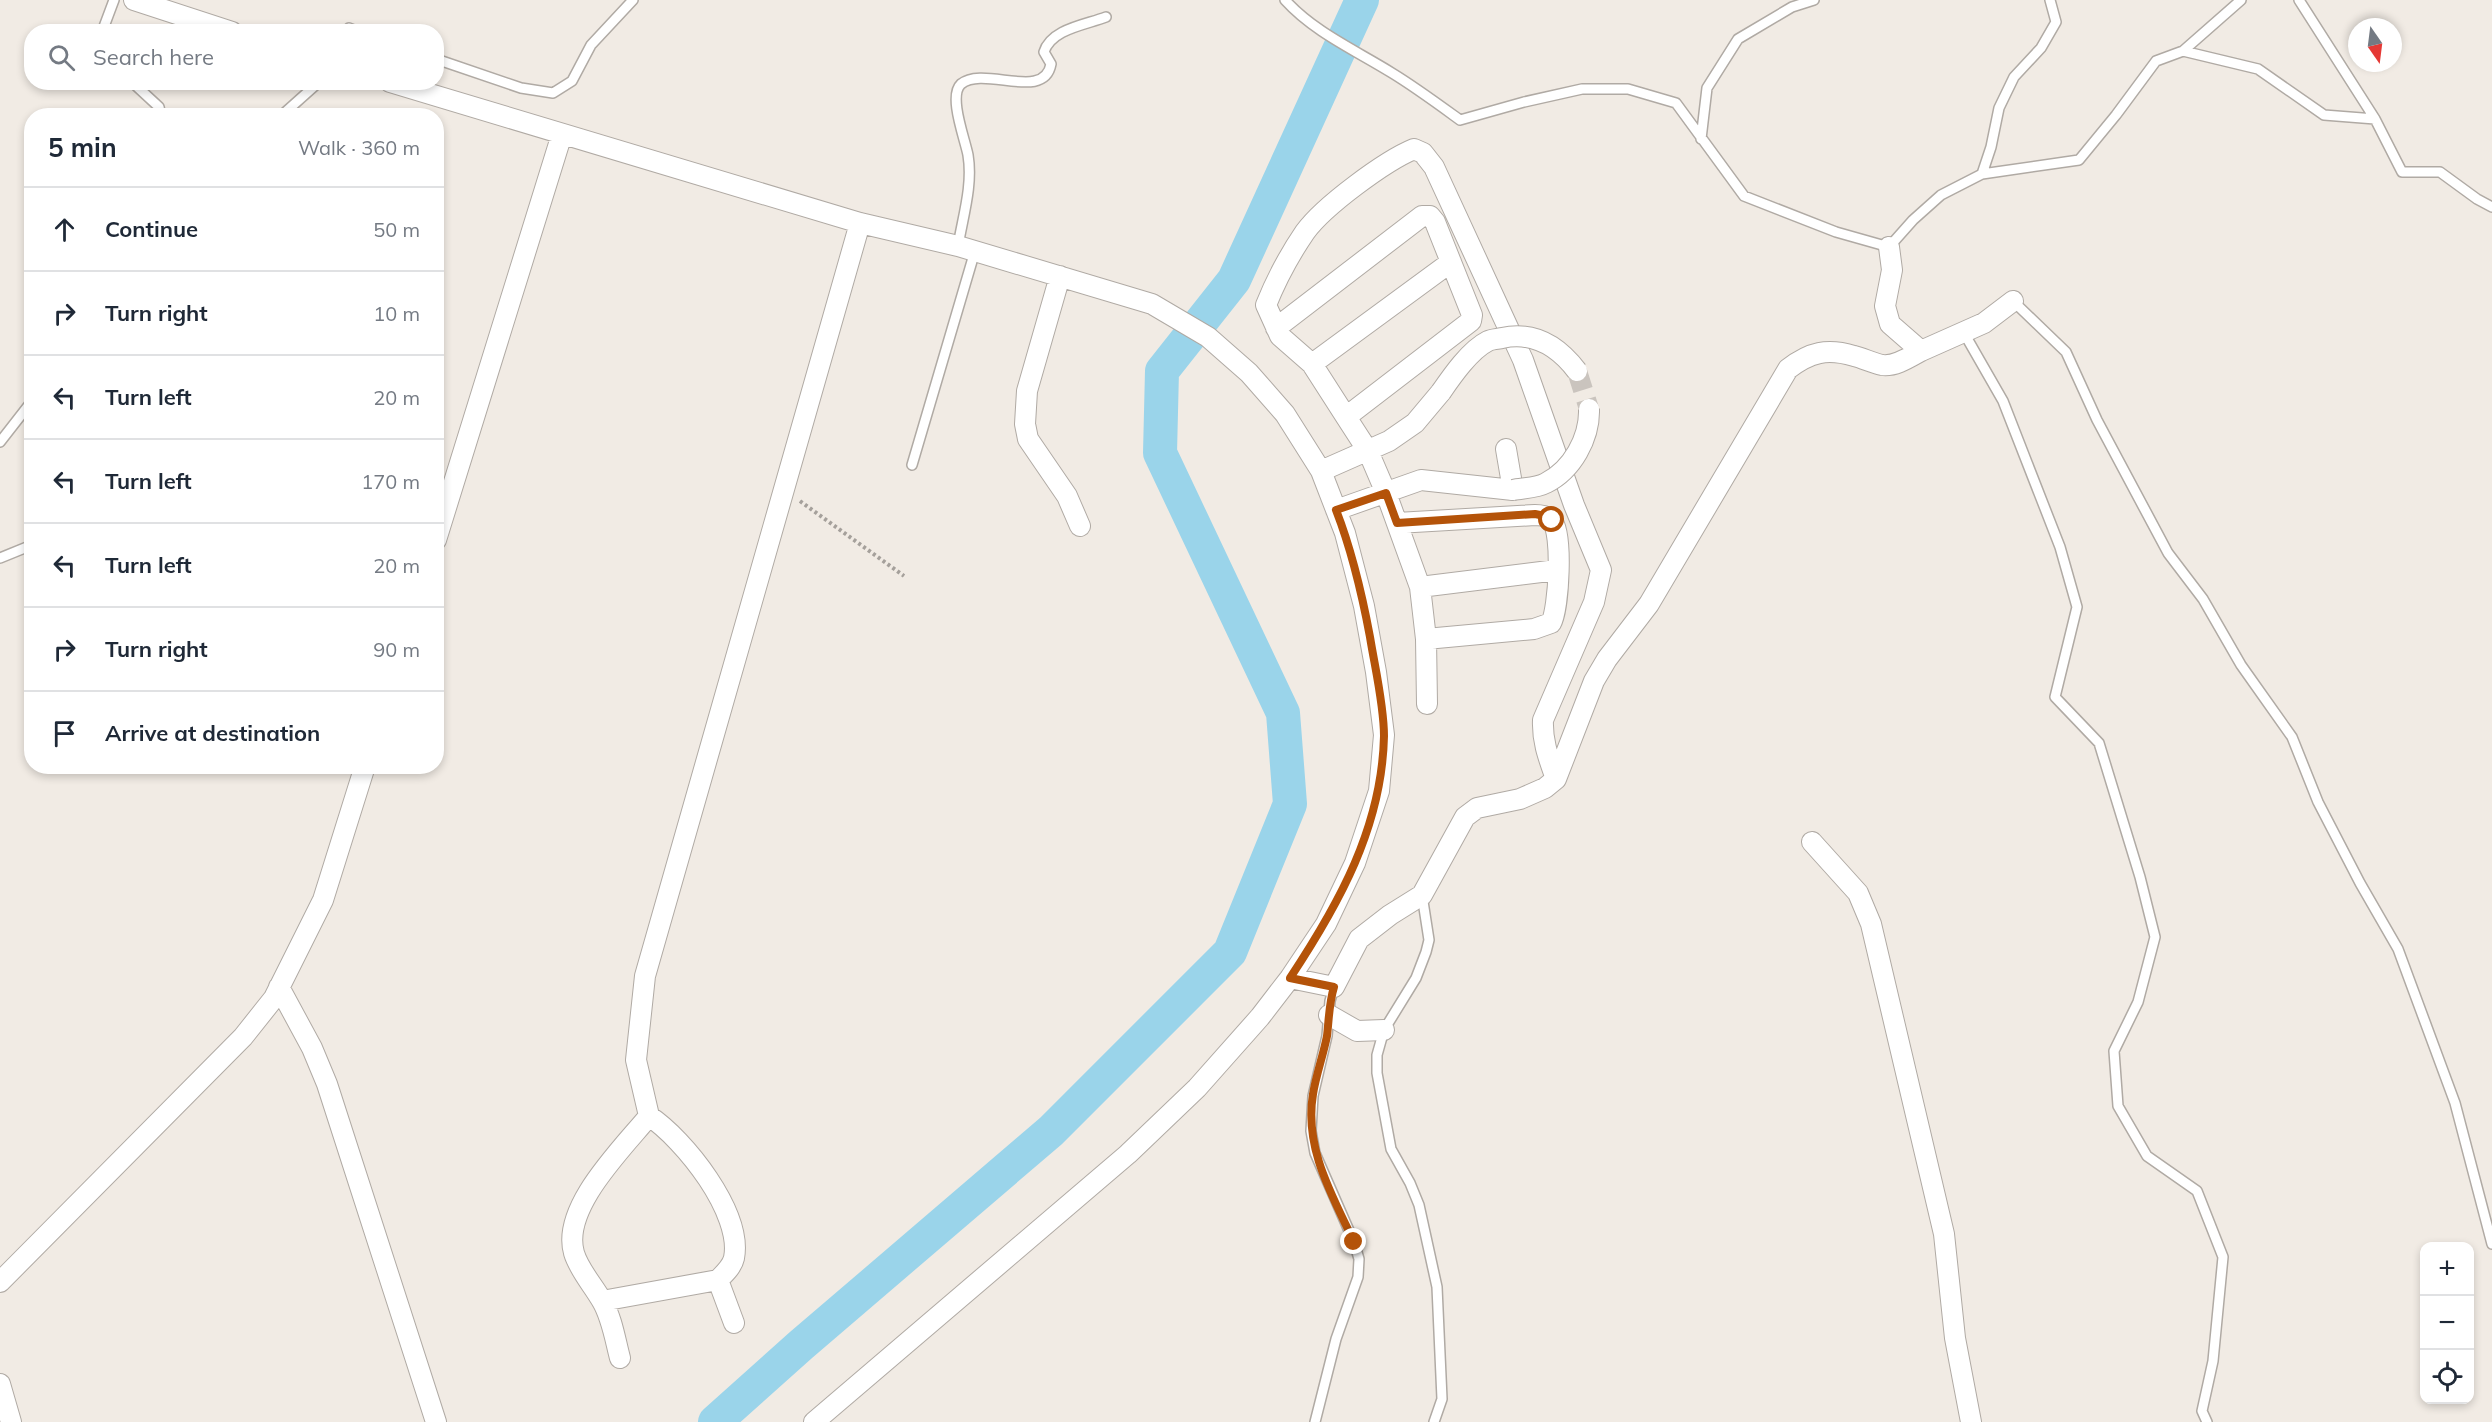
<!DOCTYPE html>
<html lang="en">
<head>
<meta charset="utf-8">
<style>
  :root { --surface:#fff; --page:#f2f2f3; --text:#1f2937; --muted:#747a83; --line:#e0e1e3 }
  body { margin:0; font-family:Mulish,sans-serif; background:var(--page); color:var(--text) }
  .controls { position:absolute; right:18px; bottom:18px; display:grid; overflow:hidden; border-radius:12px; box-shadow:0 3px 9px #0003 }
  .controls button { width:54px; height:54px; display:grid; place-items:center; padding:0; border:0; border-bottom:2px solid var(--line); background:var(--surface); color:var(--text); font:30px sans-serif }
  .compass { position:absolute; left:2348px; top:18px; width:54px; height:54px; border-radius:50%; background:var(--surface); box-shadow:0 3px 9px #0003; rotate:166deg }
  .stop { position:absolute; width:18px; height:18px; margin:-14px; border:4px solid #b45309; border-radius:50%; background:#fff }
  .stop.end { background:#b45309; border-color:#fff; box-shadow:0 2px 6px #0008 }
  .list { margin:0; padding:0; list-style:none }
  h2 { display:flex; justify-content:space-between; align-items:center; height:78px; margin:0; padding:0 24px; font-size:26px }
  h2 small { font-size:20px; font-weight:400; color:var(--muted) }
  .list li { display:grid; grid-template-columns:39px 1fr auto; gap:18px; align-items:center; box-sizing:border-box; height:84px; padding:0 24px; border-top:2px solid var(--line) }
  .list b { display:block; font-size:22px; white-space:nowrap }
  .list em { font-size:20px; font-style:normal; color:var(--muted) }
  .icon { flex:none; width:33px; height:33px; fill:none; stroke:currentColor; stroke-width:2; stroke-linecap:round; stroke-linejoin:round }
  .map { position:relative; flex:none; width:2492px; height:1422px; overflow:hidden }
  .search { position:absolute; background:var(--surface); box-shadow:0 3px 9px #0003; left:24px; top:24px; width:420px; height:66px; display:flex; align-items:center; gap:15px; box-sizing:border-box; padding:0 21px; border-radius:24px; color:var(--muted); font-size:22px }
  .panel { position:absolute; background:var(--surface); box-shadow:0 3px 9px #0003; left:24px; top:108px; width:420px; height:666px; border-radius:24px }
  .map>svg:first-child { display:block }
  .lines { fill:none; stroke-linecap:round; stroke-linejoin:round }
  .river { stroke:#9ad4ea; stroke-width:34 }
  .street-tunnel { stroke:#cac4be; stroke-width:20; stroke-dasharray:20 10; stroke-linecap:butt }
  .lane-casing { stroke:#b0aaa4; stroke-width:12 }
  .street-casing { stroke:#b0aaa4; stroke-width:22 }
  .path { stroke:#a5a09b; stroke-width:4; stroke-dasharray:3 3; stroke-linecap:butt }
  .lane { stroke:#fff; stroke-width:9 }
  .street { stroke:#fff; stroke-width:20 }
  .street-bridge-casing { stroke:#b0aaa4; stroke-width:22; stroke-linecap:butt }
  .street-bridge { stroke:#fff; stroke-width:20 }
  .route { stroke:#b45309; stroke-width:8 }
</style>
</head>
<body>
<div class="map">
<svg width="2492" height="1422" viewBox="0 0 2492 1422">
  <rect width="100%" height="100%" fill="#f1ebe4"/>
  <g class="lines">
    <path class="river" d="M715,1422L801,1345L1051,1131L1230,952L1290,804L1283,713L1160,453L1162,371L1234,280L1362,0"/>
    <path class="street-tunnel" d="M1577,371L1589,409"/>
    <g class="lane-casing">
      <path id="lane" d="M1285,0C1314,32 1355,50 1392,73C1415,87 1438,104 1460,120L1524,102L1582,89H1628L1676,103L1744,196L1836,232L1889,247L1913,220L1941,195L1982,174L1991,147L1999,108L2014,77L2041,48L2056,22L2050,0
        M102,32L114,0
        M348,32L349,28L359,32
        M2183,51L2241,0
        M436,59L521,88L553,93L572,81L591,45L633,0
        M132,82L159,107L161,116
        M281,116L319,82
        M2375,119L2402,172H2440L2477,199L2492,207
        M1701,139L1707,88L1738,39L1792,7L1814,0
        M1982,174L2079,160L2116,115L2156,61L2183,51L2258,69L2324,115L2375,119L2299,0
        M958,246C963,216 973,185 968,155C965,139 948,96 961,84C984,65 1044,102 1051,64L1044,52C1051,29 1085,25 1106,17
        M2013,301L2066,352L2097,420L2168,553L2203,599L2241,665L2292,737L2318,802L2360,883L2398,949L2455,1103L2492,1244
        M1964,333L2003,401L2060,547L2077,607L2055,697L2099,743L2140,877L2155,937L2138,1002L2114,1051L2118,1106L2147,1156L2197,1191L2223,1257L2213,1361L2202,1411L2207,1422
        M0,442L32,401
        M912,465L975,251
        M0,558L32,545
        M1422,895L1429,940L1426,952L1416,978L1384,1030L1377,1055V1073L1391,1149L1410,1183L1419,1205L1437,1287L1442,1399L1434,1422
        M1315,1422L1336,1339L1358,1277L1359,1259L1354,1242L1315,1153L1311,1131L1313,1096L1327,1036L1330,1001L1334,987"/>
    </g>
    <g class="street-casing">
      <path id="street" d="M134,0L232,32
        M390,82L860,223L958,246L1152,304L1208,337L1249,373L1285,414L1321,471L1345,533L1364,606L1376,672L1384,735L1379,791L1355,863L1326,924L1290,978L1260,1017L1197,1088L1128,1154L814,1422
        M1060,276L1027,391L1025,424L1028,439L1067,496L1080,526
        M1276,328L1422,216H1430L1435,222L1472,315L1471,321L1346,417
        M1921,351L1984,323L2013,301
        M1312,364L1451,262
        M1321,471L1389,441L1415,423L1441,392
        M1336,510L1421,480L1513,490L1506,449
        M1397,523L1535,515C1541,515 1548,516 1552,521C1563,532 1559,609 1551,623L1534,629L1426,639
        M436,540L562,134
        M1420,587L1557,570
        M1427,704L1426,639L1420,587L1386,493L1368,451L1346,417L1312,364L1280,336L1266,305C1276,280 1290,254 1305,232C1324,206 1385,161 1414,149L1423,153L1434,167L1523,360L1574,505L1601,570L1594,602L1543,720C1542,742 1549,759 1556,779
        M1812,842L1858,893L1871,924L1944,1234L1955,1338L1971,1422
        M1290,978L1334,987L1359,939L1390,915L1422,895L1465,817L1477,808L1520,799L1545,788L1556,779L1594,681L1607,659L1649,604L1788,369C1810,352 1827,348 1854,356C1863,358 1872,363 1882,365C1895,367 1910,357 1921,351L1890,324L1885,306L1892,270L1889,247
        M279,987L312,1048L327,1084L436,1422
        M1329,1015L1357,1031L1384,1030
        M718,1280L734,1323
        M0,1282L243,1037L274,998L323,900L365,766
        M602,1301L718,1280C724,1274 732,1267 734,1258C743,1213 684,1139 649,1116L636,1060L645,976L860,223
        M620,1358C615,1339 612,1318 602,1301C593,1285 579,1270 574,1253C561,1208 622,1149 649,1116
        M0,1384L11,1422"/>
    </g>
    <path class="path" d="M800,501L904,576"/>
    <use href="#lane" class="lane"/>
    <use href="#street" class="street"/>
    <g class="street-bridge-casing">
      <path id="street-bridge" d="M1441,392C1452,376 1470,350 1488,341C1492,339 1498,339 1502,338C1534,331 1558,346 1577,371
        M1513,490C1523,488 1537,488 1546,483C1572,470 1590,438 1589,409"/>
    </g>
    <use href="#street-bridge" class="street-bridge"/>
  </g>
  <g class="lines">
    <path class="route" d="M1354,1242C1332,1195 1304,1148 1313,1094C1316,1075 1323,1056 1327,1036C1329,1019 1329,1003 1334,987L1290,978C1339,904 1382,827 1384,736C1384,705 1375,668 1370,637C1362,594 1352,551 1336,510L1386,493L1397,523L1535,514L1545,516L1552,520"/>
  </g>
</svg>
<div class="controls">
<button>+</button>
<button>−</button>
<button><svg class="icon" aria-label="locate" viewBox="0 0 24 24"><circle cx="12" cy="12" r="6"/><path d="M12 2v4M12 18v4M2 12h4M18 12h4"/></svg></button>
</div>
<svg class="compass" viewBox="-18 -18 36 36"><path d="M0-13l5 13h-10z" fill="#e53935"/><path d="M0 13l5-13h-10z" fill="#747a83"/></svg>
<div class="stop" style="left:1552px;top:520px"></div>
<div class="stop end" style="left:1354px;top:1242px"></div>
<div class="search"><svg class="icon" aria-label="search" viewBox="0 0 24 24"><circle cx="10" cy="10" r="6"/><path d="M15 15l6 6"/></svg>Search here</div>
<section class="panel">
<h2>5 min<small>Walk · 360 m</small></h2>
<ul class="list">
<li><svg class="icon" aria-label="ahead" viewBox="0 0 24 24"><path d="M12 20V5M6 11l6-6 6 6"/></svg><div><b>Continue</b></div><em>50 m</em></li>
<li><svg class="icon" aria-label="right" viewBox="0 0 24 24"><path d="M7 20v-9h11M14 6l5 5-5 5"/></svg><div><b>Turn right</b></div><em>10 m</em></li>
<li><svg class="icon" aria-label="left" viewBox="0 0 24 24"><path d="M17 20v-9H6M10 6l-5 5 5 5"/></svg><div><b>Turn left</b></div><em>20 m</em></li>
<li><svg class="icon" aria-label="left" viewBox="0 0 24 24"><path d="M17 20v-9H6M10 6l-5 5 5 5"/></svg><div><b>Turn left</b></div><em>170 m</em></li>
<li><svg class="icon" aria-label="left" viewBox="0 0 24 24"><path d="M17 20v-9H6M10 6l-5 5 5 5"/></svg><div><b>Turn left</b></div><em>20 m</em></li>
<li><svg class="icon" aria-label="right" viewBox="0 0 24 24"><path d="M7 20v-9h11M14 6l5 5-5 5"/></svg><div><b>Turn right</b></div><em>90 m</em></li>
<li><svg class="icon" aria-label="arrive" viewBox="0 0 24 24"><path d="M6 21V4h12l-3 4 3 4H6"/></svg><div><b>Arrive at destination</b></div></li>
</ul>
</section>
</div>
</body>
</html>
